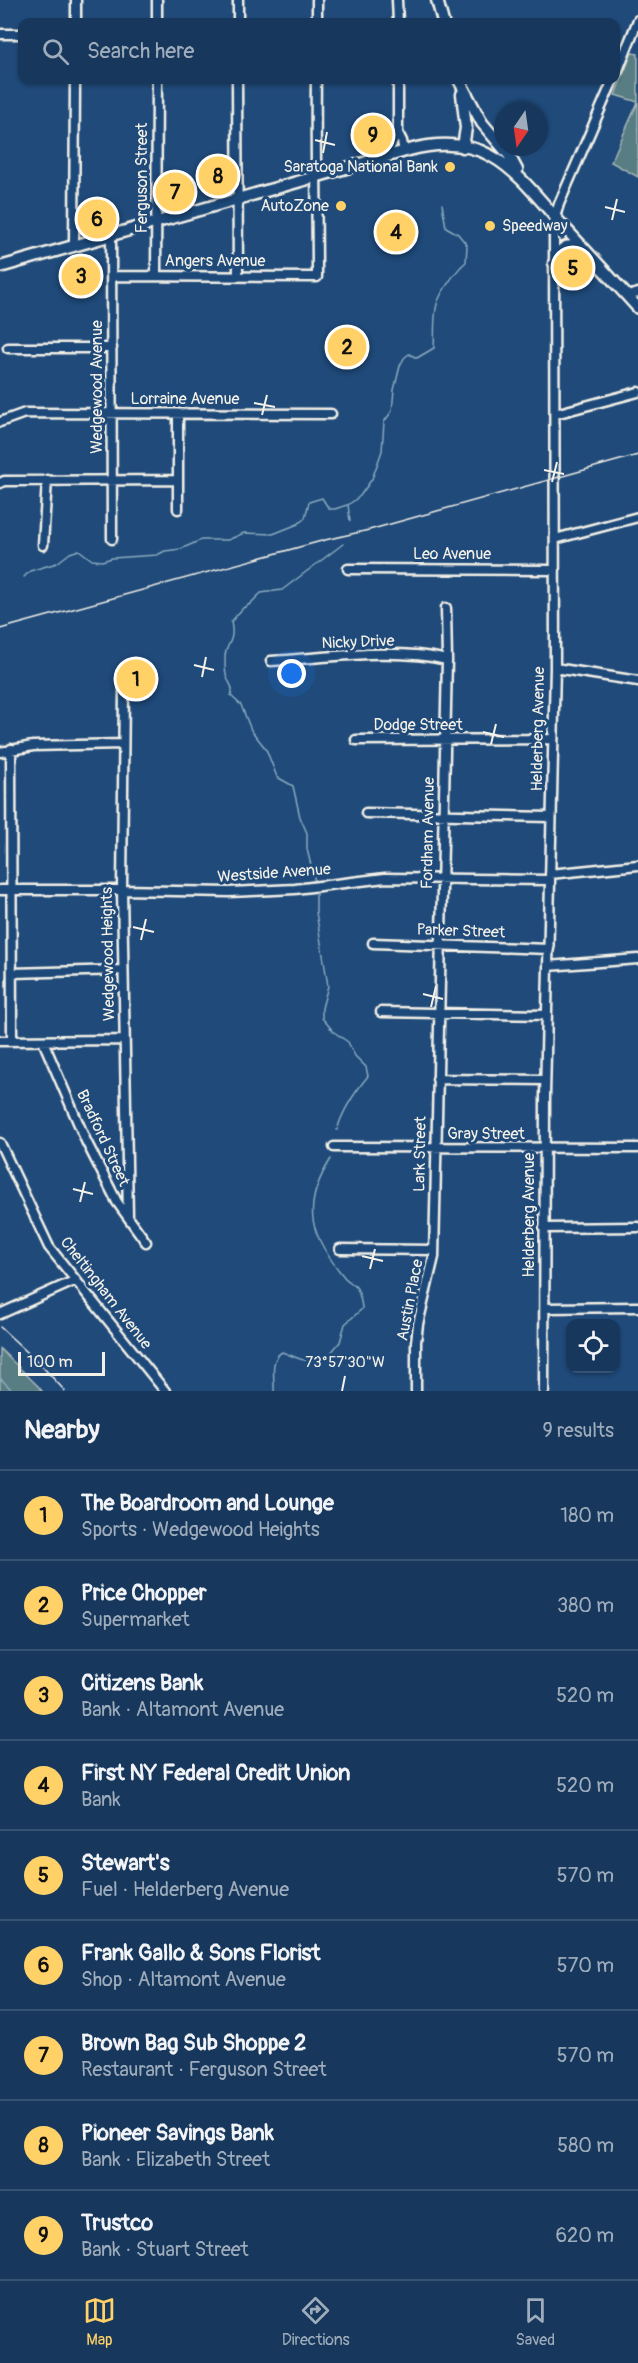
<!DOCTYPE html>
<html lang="en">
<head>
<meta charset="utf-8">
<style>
  :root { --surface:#17385c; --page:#203f62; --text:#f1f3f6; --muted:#9eacbb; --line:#365272; --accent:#ffd166 }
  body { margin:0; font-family:Pangolin,sans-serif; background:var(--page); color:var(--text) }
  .controls { position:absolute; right:18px; bottom:18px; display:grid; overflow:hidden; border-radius:12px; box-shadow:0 2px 4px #0004 }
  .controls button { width:54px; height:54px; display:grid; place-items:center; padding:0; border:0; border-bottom:2px solid var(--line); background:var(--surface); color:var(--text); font:30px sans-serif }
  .compass { position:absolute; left:494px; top:102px; width:54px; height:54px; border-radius:50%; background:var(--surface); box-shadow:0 2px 4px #0004; rotate:193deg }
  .scale { position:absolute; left:18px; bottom:15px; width:87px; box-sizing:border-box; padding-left:6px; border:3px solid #f4f1e8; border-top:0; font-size:16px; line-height:21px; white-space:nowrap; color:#f4f1e8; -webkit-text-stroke:4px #1f4a7a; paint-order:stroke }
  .you { position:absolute; left:292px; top:674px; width:21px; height:21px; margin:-15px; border:4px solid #fff; border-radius:50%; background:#1a73e8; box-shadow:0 0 0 9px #1a73e833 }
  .badge { display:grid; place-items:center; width:39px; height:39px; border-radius:50%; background:var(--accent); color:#111; font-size:20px; font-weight:700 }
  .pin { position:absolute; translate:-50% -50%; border:3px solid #fff; box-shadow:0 2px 6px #0006 }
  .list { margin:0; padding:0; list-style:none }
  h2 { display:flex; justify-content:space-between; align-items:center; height:78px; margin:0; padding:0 24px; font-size:26px }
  h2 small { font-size:20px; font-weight:400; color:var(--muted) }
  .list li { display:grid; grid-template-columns:39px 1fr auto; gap:18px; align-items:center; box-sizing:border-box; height:90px; padding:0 24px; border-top:2px solid var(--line) }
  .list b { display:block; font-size:22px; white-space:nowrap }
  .list p { margin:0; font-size:20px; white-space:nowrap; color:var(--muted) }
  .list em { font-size:20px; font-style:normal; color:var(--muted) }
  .icon { flex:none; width:33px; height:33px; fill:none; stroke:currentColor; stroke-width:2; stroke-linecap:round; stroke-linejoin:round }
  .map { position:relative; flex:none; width:638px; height:1391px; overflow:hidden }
  .search { position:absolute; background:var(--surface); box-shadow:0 2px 4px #0004; left:18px; right:18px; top:18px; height:66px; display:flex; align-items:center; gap:15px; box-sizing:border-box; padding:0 21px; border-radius:12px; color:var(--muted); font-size:22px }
  .sheet { height:888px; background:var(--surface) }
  nav { display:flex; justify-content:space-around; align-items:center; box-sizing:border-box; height:84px; border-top:2px solid var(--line); background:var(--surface); font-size:16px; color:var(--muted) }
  nav a { display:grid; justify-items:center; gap:3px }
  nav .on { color:var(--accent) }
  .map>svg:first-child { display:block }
  .green { fill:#587d83; stroke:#a6b7b6; stroke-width:1.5 }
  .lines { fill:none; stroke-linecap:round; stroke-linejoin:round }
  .stream { stroke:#8aaabd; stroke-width:1.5 }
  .minor-casing { stroke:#f4f1e8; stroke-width:13 }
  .major-casing { stroke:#f4f1e8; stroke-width:15 }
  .minor { stroke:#1f4a7a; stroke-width:8 }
  .major { stroke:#1f4a7a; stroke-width:10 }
  .rail { stroke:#f4f1e8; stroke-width:1.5 }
  .ticks { fill:none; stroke:#f4f1e8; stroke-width:2 }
  .poi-dot { fill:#ffd166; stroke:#1f4a7a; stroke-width:2 }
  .labels { text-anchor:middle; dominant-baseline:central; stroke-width:6; stroke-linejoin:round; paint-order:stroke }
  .poi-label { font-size:16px; fill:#f4f1e8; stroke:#1f4a7a; text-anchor:end }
  .street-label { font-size:16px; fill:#f4f1e8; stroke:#1f4a7a }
  .ticks-label { font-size:15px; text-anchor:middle; fill:#f4f1e8; stroke:#1f4a7a; stroke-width:6; stroke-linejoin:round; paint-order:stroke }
</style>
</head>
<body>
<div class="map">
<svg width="638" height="1391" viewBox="0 0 638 1391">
  <rect width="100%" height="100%" fill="#1f4a7a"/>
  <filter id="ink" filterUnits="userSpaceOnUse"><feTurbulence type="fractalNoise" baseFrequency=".0167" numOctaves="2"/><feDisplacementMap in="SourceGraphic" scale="12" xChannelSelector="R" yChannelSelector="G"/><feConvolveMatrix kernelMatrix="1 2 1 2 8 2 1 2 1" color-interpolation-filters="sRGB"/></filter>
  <g filter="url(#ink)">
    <path class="green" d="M632,53L638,54V177L611,162L638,102L615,95Z
      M0,1349L38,1386L42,1391H0Z"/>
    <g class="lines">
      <path class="stream" d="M350,521L348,505L360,496L372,479L382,451L384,422L392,411L394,390L400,366L404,358L409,354L417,358L434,348C435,335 433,313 438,301C442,291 457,269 466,262L467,245L458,234L446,227L442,204
        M24,577L30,571L57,563L70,553L79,550L92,560L102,561L112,558L157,555L165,551L181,549L201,540H228L244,533L273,534L298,524L305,518L309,502L322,498L329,509H335L347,505
        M315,882L307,849V833L300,817L293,786L277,777L266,749L251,730L241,705L231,696C234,687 230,685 227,678C225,674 225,664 225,659C224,644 236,644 231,622L243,608L250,604L261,593L282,590L343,544
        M316,890V912L328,986L322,1008V1018L334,1032L348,1042L355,1056L366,1067L368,1076C355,1092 343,1109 337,1130
        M0,1378L13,1391
        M274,1391C275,1378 269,1360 282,1352L300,1359L318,1363L329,1355L340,1342L345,1324L362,1309C362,1305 359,1291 356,1287C353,1284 348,1281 345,1278C310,1236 300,1207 331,1159"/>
      <g class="minor-casing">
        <path id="minor" d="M397,0L398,22
          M76,22V0
          M157,22V0
          M238,22V0
          M317,22V0
          M0,34H22
          M616,75L638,20
          M237,80L238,276
          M398,133L402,141L404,152
          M384,158L398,133V80
          M111,234L112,539
          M74,245L75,80
          M113,276L317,277C317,211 315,146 316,80
          M156,276L157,80
          M628,296L638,293
          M8,348H112
          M555,414L638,392
          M0,422L25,413L331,414
          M0,483L4,481L177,480
          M178,509V415
          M555,539L638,517
          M43,545L47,480
          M348,569L555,570
          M271,661C326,658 393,647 447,660
          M555,668L638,681
          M124,690L122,890L128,1217
          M356,740L553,739
          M11,749L12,1040
          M0,752L33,746L123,744
          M366,813L551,817
          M550,874L638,865
          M0,890H122L229,892L295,889L385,878L550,880
          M373,943L549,949
          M548,966L638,959
          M12,973L123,970
          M381,1012L547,1015
          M0,1041L123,1040
          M43,1041L86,1141L117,1202L146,1242
          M437,1079L545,1080
          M0,1143L49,1247L165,1391
          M334,1147L638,1148
          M544,1228L638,1227
          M340,1249L434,1250
          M545,1308L638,1307
          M0,1314L74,1281
          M416,1391V1342L418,1324L434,1257L447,660L446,608
          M544,1391L545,1096L555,668L554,233L555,217L559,204L613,80"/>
      </g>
      <g class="major-casing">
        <path id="major" d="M437,0L443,22
          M459,80L482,123L509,155L517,170
          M462,94L466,128L463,147
          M554,263C561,248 565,242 582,249
          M0,267L409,150C489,129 516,173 563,226C588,253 613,280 638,308"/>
      </g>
      <use href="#minor" class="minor"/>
      <use href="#major" class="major"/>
      <path class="rail" d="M0,629L325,540L369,530L638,455
        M0,1327L39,1363L65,1391"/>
    </g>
  </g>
  <path class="ticks" d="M315,140L335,145M323,153L327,132M605,207L625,212M612,220L617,199M254,403L275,407M262,415L267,395M544,470L564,474M552,482L557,462M194,665L214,670M202,677L206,657M483,732L504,737M491,744L496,724M133,927L154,932M141,940L146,919M423,994L443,999M431,1007L436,986M73,1189L93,1194M80,1202L85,1182M362,1256L383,1261M370,1269L375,1249M342,1391L345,1376"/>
  <g class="poi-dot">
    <circle cx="450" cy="167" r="6"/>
    <circle cx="341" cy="206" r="6"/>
    <circle cx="490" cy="226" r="6"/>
  </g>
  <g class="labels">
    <g class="poi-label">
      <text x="438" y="167">Saratoga National Bank</text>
      <text x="329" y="206">AutoZone</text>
      <text x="502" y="226" text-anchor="start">Speedway</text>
    </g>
    <g class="street-label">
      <text transform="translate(142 178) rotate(-90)">Ferguson Street</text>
      <text x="215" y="261">Angers Avenue</text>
      <text transform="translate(97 387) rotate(-90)">Wedgewood Avenue</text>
      <text x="185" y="399">Lorraine Avenue</text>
      <text x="452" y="554">Leo Avenue</text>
      <text transform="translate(358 642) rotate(-2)">Nicky Drive</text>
      <text x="418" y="725">Dodge Street</text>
      <text transform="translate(538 729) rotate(-89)">Helderberg Avenue</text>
      <text transform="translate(428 833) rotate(-89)">Fordham Avenue</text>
      <text transform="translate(274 873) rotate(-4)">Westside Avenue</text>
      <text transform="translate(461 931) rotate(2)">Parker Street</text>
      <text transform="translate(108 954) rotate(-91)">Wedgewood Heights</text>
      <text x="486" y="1134">Gray Street</text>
      <text transform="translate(103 1138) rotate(65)">Bradford Street</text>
      <text transform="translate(420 1154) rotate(-89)">Lark Street</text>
      <text transform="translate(529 1215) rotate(-90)">Helderberg Avenue</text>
      <text transform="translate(106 1293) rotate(52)">Cheltingham Avenue</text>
      <text transform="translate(410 1300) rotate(-79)">Austin Place</text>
    </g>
  </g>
  <g class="ticks-label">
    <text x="345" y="1367">73°57'30"W</text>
  </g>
</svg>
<div class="controls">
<button><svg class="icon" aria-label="locate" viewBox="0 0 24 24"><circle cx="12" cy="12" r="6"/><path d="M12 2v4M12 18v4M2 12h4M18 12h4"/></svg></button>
</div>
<svg class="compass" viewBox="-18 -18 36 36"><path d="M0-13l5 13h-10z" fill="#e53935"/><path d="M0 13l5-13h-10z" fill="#9eacbb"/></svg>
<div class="scale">100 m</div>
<div class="you"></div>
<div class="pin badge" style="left:136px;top:679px">1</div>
<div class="pin badge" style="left:347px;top:347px">2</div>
<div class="pin badge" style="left:81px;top:276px">3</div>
<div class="pin badge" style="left:396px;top:232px">4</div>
<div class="pin badge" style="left:573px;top:268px">5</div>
<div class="pin badge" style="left:97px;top:219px">6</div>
<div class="pin badge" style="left:175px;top:192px">7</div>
<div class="pin badge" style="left:218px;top:176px">8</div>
<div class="pin badge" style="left:373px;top:135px">9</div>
<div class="search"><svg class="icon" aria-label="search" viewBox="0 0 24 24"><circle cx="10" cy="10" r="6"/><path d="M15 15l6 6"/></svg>Search here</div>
</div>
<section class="sheet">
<h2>Nearby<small>9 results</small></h2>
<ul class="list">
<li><span class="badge">1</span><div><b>The Boardroom and Lounge</b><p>Sports · Wedgewood Heights</p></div><em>180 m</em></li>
<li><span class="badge">2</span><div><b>Price Chopper</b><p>Supermarket</p></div><em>380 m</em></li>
<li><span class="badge">3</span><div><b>Citizens Bank</b><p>Bank · Altamont Avenue</p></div><em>520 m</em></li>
<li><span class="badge">4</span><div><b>First NY Federal Credit Union</b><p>Bank</p></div><em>520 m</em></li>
<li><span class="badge">5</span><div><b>Stewart's</b><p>Fuel · Helderberg Avenue</p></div><em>570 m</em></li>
<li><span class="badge">6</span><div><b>Frank Gallo &amp; Sons Florist</b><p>Shop · Altamont Avenue</p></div><em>570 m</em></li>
<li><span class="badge">7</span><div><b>Brown Bag Sub Shoppe 2</b><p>Restaurant · Ferguson Street</p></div><em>570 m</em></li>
<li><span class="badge">8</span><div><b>Pioneer Savings Bank</b><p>Bank · Elizabeth Street</p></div><em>580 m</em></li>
<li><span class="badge">9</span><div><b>Trustco</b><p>Bank · Stuart Street</p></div><em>620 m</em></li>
</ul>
</section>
<nav>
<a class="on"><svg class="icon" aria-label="map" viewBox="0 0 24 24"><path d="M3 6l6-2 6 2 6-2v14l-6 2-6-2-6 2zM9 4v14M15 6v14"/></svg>Map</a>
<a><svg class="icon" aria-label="directions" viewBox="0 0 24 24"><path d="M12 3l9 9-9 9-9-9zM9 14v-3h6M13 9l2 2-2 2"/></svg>Directions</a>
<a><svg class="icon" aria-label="saved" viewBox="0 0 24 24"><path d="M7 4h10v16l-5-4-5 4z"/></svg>Saved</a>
</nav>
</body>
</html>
